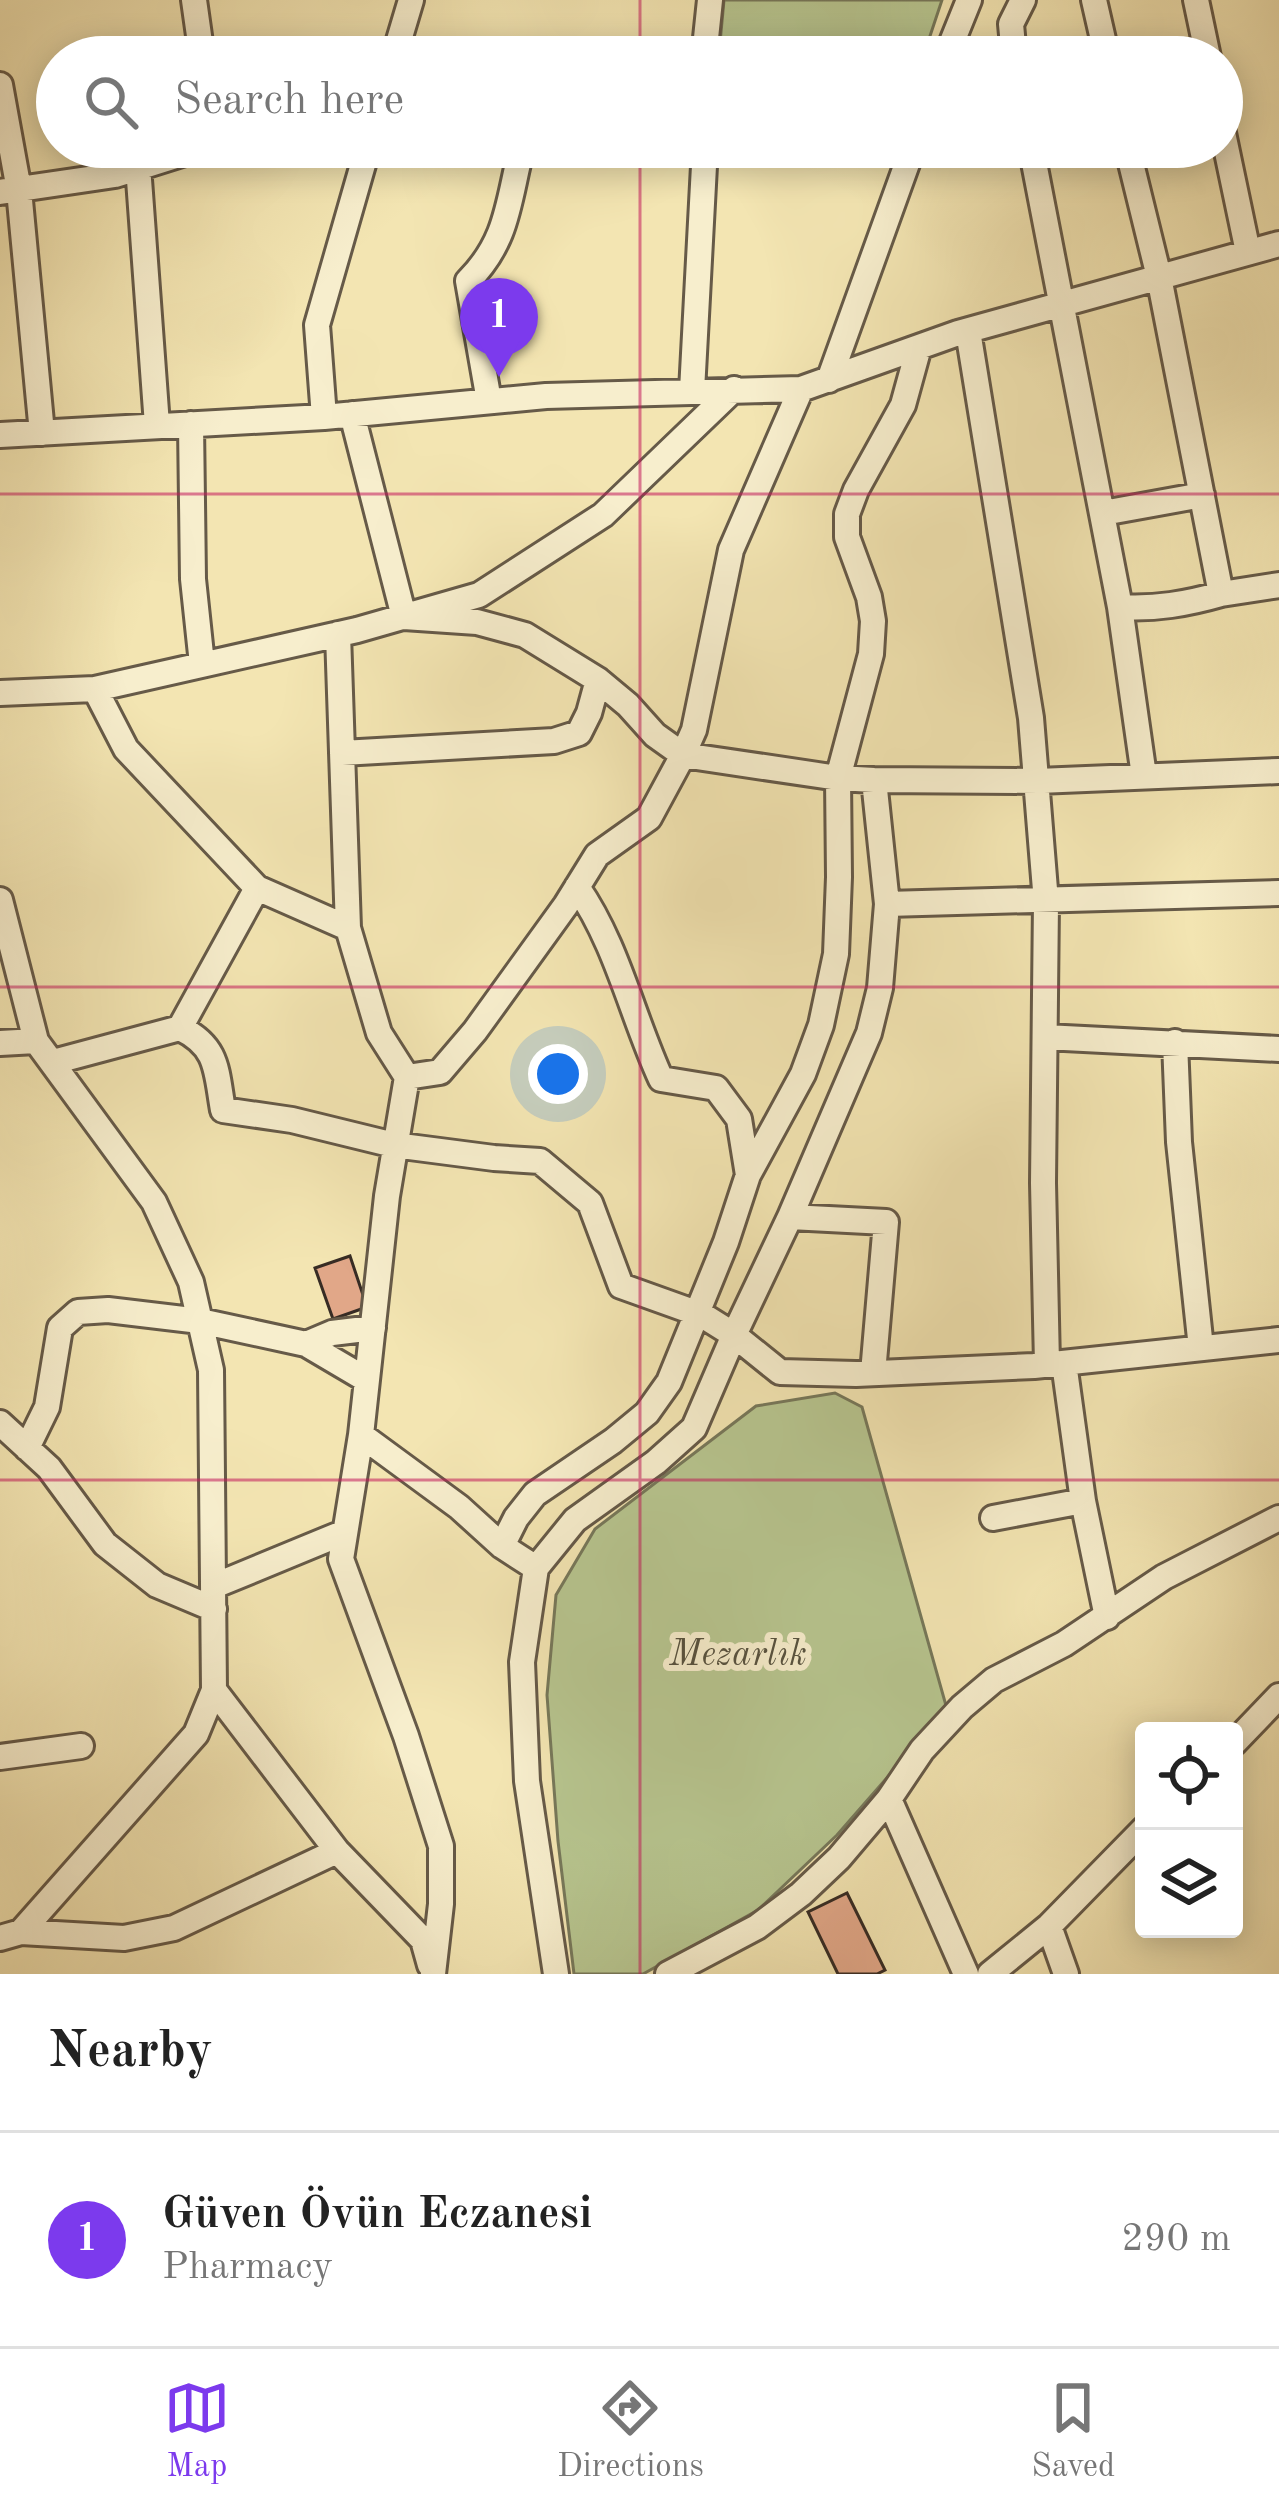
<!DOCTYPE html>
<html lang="en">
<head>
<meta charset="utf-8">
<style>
  :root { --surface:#fff; --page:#f6f6f6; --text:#222; --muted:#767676; --line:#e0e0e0; --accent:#7c3aed }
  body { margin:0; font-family:"Old Standard TT",serif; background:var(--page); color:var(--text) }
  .controls { position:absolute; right:36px; bottom:36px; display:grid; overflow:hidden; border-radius:12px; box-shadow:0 6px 30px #0003 }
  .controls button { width:108px; height:108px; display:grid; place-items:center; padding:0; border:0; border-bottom:3px solid var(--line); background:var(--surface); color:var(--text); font:60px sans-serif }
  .you { position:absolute; left:558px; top:1074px; width:42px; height:42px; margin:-30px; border:9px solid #fff; border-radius:50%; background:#1a73e8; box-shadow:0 0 0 18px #1a73e833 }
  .badge { display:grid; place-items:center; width:78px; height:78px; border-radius:50%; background:var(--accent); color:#fff; font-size:39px; font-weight:700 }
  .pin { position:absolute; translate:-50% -99px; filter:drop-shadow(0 3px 6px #0008) }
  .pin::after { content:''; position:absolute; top:63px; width:42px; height:36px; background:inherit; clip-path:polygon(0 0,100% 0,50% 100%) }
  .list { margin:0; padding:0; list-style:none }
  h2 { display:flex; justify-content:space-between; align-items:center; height:156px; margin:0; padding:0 48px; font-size:51px }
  h2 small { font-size:39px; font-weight:400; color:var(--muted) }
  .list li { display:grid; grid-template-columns:78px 1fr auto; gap:36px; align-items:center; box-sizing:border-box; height:216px; padding:0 48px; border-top:3px solid var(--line) }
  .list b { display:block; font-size:45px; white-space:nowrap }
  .list p { margin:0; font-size:39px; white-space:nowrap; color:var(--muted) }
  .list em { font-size:39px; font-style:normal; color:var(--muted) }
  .icon { flex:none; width:66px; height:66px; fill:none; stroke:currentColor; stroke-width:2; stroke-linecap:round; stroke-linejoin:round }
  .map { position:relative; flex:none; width:1279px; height:1974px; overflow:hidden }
  .search { position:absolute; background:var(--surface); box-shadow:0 6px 30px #0003; left:36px; right:36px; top:36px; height:132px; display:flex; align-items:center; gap:30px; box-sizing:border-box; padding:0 42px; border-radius:66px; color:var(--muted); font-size:45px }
  .sheet { height:372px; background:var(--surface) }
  nav { display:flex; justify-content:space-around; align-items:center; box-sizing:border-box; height:168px; border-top:3px solid var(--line); background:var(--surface); font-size:33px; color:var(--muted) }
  nav a { display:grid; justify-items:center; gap:6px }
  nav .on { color:var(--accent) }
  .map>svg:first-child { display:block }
  .green { fill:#b7c58f; stroke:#77785a; stroke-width:3 }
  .building { fill:#e1a788; stroke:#372c24; stroke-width:3 }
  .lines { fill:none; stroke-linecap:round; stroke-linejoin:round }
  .minor-casing { stroke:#665a48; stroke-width:30 }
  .minor { stroke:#f7eecd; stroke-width:24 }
  .grid { fill:none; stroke:#c2185b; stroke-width:3; stroke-opacity:0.55 }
  .labels { text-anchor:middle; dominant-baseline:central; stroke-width:12; stroke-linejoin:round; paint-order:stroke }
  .park-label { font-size:36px; font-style:italic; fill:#57523f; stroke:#f7eecd }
</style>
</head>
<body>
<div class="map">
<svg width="1279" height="1974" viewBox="0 0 1279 1974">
  <rect width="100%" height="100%" fill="#f3e5b2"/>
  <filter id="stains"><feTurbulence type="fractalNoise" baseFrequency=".00167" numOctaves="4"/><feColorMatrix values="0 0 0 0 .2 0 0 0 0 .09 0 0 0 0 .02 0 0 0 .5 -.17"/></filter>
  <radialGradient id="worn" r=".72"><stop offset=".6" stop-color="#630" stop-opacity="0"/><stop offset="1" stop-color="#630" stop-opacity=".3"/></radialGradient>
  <path class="green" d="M724,0H942L923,57H778L747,55L720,43Z
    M835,1393L862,1407L947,1709L837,1835L758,1910L643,1974H574L558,1841L547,1695L556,1595L595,1529L756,1406Z"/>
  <path class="building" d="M350,1256L367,1307L333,1319L315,1268Z
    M847,1893L885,1970L877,1974H838L808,1912Z"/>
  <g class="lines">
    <g class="minor-casing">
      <path id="minor" d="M194,0L202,57
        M1094,0L1107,57
        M1196,0L1208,57
        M394,57L411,0
        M704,57L710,0
        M946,57L969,0
        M1014,57L1011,24L1023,0
        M0,85L19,190L42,433
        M1222,128L1248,252
        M1031,147L1120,607L1144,776
        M1127,147L1159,277L1221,594L1279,585
        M138,166L157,425
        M0,192L115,175L204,147
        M968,331L1031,718L1046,902L1043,1183L1047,1364
        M829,380L913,147
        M692,391L705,147
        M489,401L468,281C509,240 508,200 522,147
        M352,414L404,617L477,622L525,635L598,680L628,705L655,735L683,755L838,778L874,780L1038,781L1279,771
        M324,417L317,325L368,147
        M191,424L193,579L202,664
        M0,435L324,417L546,396L801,389L958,333L1279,244
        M1103,513L1202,495
        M1120,607C1156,609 1186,604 1221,594
        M338,634L348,928L379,1033L407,1077L387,1196L361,1435L459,1507L502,1546L536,1568
        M95,689L126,749L257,888L348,928
        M0,693L95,689L357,630L479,595L603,515L734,389
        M342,753L554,741L579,733L589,713L598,680
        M577,887C617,944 632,1016 661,1079L716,1088L739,1119L748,1175
        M0,900L36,1041L154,1202L191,1282L211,1370L214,1690L196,1734L21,1932L0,1938
        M887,904L1279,893
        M180,1028L257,888
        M1045,1037L1279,1049
        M1175,1042L1179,1142L1201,1348
        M0,1043L36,1041
        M53,1062L180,1028C219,1047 216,1071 223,1110L292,1120L394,1145L494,1158L540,1161L590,1203L621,1286L702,1315L734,1335L780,1372L856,1374L1034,1366L1279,1340
        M407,1077L440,1072L475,1031L566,905L597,855L649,818L683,755L694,730L731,550L801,389
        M790,1217L886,1222L873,1373
        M306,1344L332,1333L373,1328
        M1064,1363L1083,1501L1107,1617
        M0,1423L49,1468L105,1544L157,1585L214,1609
        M361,1435L341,1559L406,1736L441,1846V1904L433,1974
        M27,1448L47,1407L60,1328L78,1312L108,1310L200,1321L306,1344L367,1380
        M993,1518L1083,1501
        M502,1546L516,1518L535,1494L613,1441L647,1413L669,1382L726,1242L748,1175L803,1074L821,1025L836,954L839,877L838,778L871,654L873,621L869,597L847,537V514L856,490L903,405L919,347
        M214,1586L345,1532
        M214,1690L337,1851L423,1940L430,1965
        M1234,1743L1279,1696
        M0,1757L81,1746
        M889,1799L966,1974
        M1049,1926L1066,1974
        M21,1932L124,1938L174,1928L337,1851
        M556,1974L527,1781L522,1662L536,1568L575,1520L656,1462L694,1428L734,1335L790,1217L869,1033L880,988L887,904L874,780
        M668,1974L757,1927L801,1894L839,1858L889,1799L922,1750L962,1707L994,1680L1064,1644L1164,1577L1279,1518
        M990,1974L1049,1926L1144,1829"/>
    </g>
    <use href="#minor" class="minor"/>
  </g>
  <path class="grid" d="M640,0V57M640,147V1974M0,494H1279M0,987H1279M0,1480H1279"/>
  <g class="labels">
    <g class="park-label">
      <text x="738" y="1656">Mezarlık</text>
    </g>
  </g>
  <rect width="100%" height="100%" filter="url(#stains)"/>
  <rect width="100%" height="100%" fill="url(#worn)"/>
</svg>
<div class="controls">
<button><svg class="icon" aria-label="locate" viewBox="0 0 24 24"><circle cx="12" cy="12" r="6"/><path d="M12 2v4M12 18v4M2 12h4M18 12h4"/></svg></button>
<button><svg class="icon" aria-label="layers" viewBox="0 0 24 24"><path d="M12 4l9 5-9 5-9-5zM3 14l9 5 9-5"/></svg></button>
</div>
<div class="you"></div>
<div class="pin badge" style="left:499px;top:377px">1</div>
<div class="search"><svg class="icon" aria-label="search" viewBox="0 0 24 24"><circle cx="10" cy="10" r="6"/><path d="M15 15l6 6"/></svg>Search here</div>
</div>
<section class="sheet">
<h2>Nearby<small></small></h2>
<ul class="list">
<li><span class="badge">1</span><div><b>Güven Övün Eczanesi</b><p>Pharmacy</p></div><em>290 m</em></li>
</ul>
</section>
<nav>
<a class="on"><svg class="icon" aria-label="map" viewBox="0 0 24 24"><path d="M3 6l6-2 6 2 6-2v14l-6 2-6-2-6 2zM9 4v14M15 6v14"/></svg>Map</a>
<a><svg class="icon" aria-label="directions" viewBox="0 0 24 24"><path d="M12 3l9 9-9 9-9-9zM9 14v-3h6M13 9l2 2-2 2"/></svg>Directions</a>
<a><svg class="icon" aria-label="saved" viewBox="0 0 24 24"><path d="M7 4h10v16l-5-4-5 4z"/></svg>Saved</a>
</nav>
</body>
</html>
